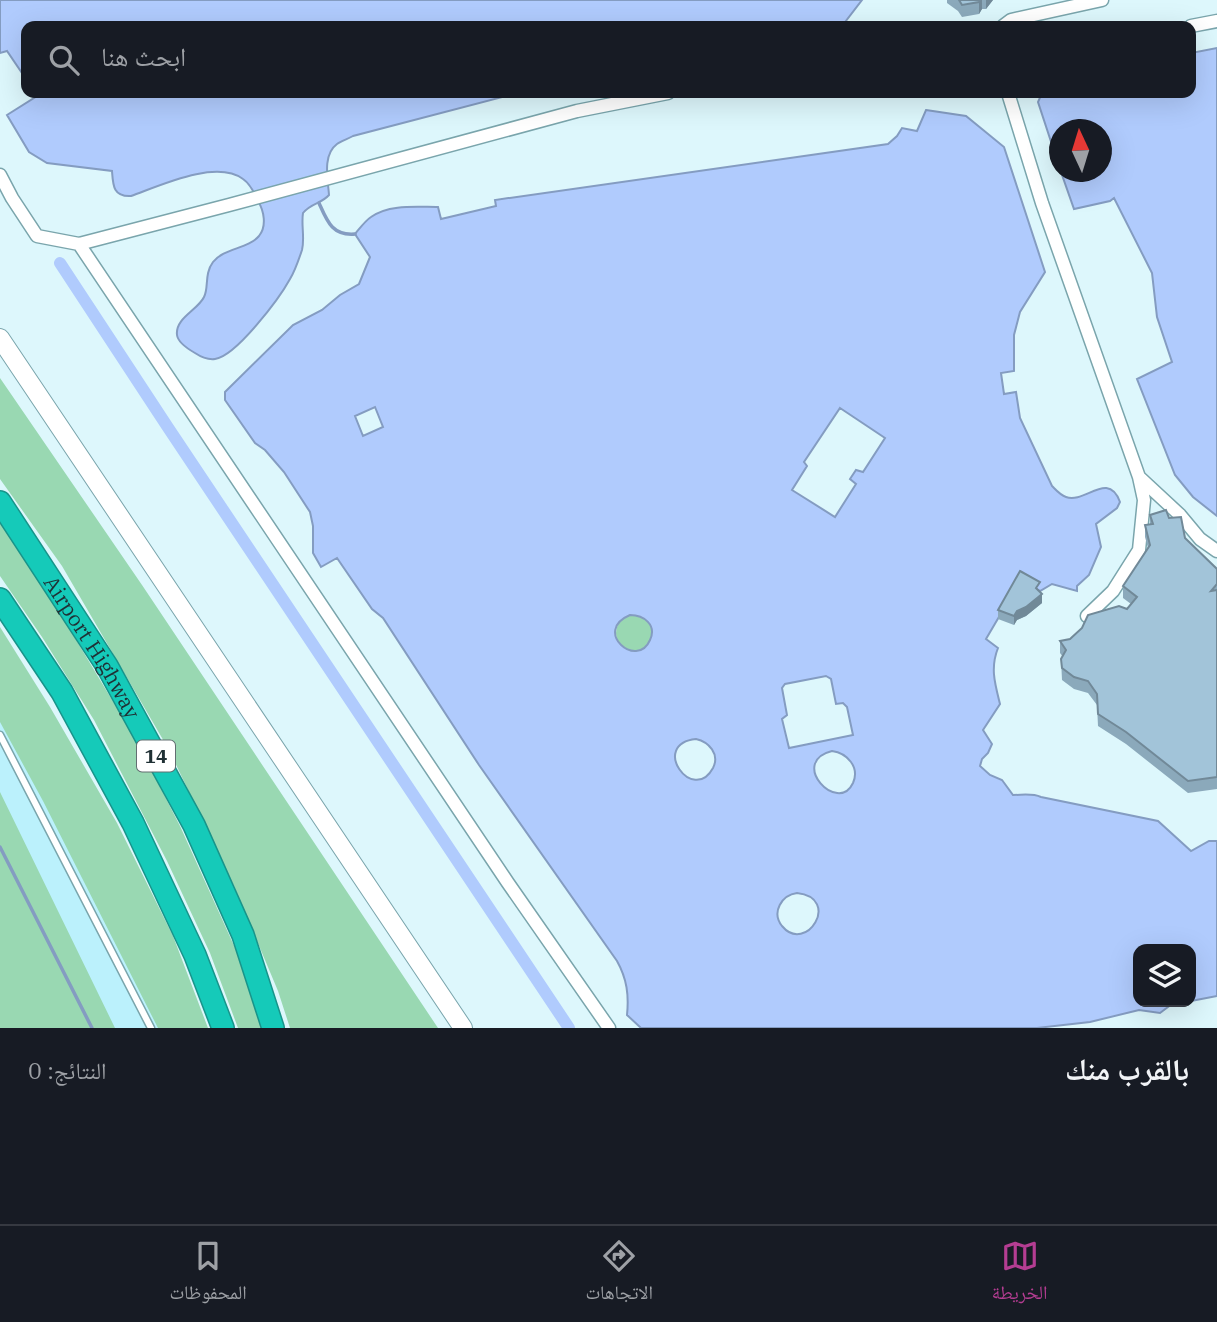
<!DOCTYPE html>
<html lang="ar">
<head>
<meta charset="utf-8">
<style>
  :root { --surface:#171b24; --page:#242831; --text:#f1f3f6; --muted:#9ea1a6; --line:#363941; --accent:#b43d92 }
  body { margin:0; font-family:"IBM Plex Serif","Noto Naskh Arabic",serif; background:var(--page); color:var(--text); direction:rtl }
  .controls { position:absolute; right:21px; bottom:21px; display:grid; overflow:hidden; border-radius:14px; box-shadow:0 7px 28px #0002 }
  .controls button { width:63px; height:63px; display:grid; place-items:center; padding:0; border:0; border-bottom:2px solid var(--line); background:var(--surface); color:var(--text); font:35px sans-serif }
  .compass { position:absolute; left:1049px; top:119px; width:63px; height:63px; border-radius:50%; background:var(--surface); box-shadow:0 7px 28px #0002; rotate:356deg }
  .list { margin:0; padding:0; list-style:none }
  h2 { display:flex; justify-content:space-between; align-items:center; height:91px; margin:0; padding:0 28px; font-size:30px }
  h2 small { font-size:23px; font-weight:400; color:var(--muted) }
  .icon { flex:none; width:38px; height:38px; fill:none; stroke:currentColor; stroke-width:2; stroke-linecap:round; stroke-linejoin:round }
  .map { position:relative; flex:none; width:1217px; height:1028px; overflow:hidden; direction:ltr }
  .search { position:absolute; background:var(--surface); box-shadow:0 7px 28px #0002; left:21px; right:21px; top:21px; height:77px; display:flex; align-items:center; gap:18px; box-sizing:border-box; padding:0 24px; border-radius:14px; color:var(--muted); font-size:26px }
  .sheet { height:196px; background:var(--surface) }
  nav { display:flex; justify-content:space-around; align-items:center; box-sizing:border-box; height:98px; border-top:2px solid var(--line); background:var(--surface); font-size:19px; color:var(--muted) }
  nav a { display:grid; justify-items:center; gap:4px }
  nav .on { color:var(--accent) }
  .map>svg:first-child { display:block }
  .built { fill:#bbf1fc }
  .green { fill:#99d8b2 }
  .water { fill:#b0cbfd; stroke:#849cc1; stroke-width:2; fill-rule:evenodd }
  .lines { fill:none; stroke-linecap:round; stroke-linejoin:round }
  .stream { stroke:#849cc1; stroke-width:3.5 }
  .canal { stroke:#b0cbfd; stroke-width:12 }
  .lane-casing { stroke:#7aa5ac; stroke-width:9 }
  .street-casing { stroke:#7aa5ac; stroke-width:15 }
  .secondary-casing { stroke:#7aa5ac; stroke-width:20 }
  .highway-casing { stroke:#18948a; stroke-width:24 }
  .lane { stroke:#fff; stroke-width:6 }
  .street { stroke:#fff; stroke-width:12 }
  .secondary { stroke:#fff; stroke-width:18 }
  .highway { stroke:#15cab9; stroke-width:21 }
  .wall { fill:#8ba9bb }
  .shaded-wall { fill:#718998 }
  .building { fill:#a2c4d9; stroke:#718998; stroke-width:2 }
  .labels { text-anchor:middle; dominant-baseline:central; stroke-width:7; stroke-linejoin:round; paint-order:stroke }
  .shield { fill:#fff; stroke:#626e71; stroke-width:2 }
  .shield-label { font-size:19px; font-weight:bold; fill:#1f3034 }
  .street-label { font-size:21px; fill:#1f3034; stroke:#fff }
</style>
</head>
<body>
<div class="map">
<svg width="1217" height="1028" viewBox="0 0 1217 1028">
  <rect width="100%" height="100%" fill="#ddf7fc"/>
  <path class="built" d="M0,712L163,1028H0Z"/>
  <path class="green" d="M0,378L142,585L438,1028H290L278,991L234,886L169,750L62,566L0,479Z
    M0,522L36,573L136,740L180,826L245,970L265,1028H238L210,953L167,861L94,720L42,637L0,576Z
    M616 633a18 18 0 1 1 36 0a18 18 0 1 1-36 0Z
    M0,627L50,707L117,823L173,936L208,1028H158L43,801L0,722Z
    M0,792L115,1028H0Z"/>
  <path class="water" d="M0,0H862L842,26H26V79L7,51L0,53Z
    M1217,48V516L1193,497L1175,475L1137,379L1172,362L1157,317L1152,273L1114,198L1110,201L1074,209L1061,172H1102V130H1060L1059,166L1038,102L1042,93H1191V53Z
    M36,93H518L353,136C348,139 341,141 337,144C322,155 328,180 329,195C321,204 311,203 303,213C301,225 305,238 302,250C299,259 295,271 290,279C279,299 236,356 215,359C207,360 201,357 195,353C188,349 178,343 177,335C175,318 198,310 204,297C209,288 204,274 213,262C224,248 248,249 259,236C267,226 264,211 258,201C255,194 249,183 243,179C216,159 159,186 131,196C113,197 113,185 112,171L47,163L29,152L7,115L37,96Z
    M926,110L966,116L1004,147L1045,272L1020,312L1014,335V371L1001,373L1004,394L1016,392L1020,418L1052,486C1056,490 1060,495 1066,497C1085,504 1108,470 1120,502L1117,508L1096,524L1101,547L1089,575L1077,586V591L1052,584L1040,591L1020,581L986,639L998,648C990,668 995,684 1000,704L983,730L992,744L988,753L982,759L980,766L990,775L1002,780L1013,795C1023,795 1032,793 1041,797L1158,821L1191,851L1209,841H1217V996L1191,1001V949H1138V1002H1185L1172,1004L1160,1013L1139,1010L1090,1022L1037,1028H641L627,1015C629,995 627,979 617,961L479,765L383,618L372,609L337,558L321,567L313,553V526L310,512L284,472L265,450L255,443L225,400V392L293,325L322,310L340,295L359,284L370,257L355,234C360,228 365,221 371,217C389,204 416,207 438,207L441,219L496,206L495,200L888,144L897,136L902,128L917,131ZM375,407L383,427L363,436L355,416ZM840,408L885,438L863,472L856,470L850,479L856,484L835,517L792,490L807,466L804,462ZM630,615C644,615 657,625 650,640C637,670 592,631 630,615ZM826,676L831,679L836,704L843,703L847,707L853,735L789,748L782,719L787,715L782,688L785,684ZM696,739C709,742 720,754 713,768C693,805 649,744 696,739ZM832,751C847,753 860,767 853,783C838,815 788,762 832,751ZM797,893C842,898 806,955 782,926C771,912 782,895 797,893Z"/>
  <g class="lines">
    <path class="stream" d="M319,203C327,221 332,236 355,234
      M0,847L92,1028"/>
    <path class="canal" d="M60,263L167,426L569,1028"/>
    <g class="lane-casing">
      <path id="lane" d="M0,735L151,1028"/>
    </g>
    <g class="street-casing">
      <path id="street" d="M1003,26L1011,20L1102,0
        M1191,26L1217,21
        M1008,93L1042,203L1139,477L1180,515L1200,539L1217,551
        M0,175L12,198L37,236L79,244L229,205L577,111L668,93
        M79,244L508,883L609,1028
        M1087,616L1113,591L1139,550L1144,500L1139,477"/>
    </g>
    <g class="secondary-casing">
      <path id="secondary" d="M0,338L463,1028"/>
    </g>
    <g class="highway-casing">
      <g id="highway">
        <path id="s1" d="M0,502L107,666L194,825L243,935L273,1028"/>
        <path d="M0,599L62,692L133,823L195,955L223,1028"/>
      </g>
    </g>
    <use href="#lane" class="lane"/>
    <use href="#street" class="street"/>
    <use href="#secondary" class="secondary"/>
    <use href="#highway" class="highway"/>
  </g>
  <path class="wall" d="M947,0H993L986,9H982L979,14L962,17L958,11L947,3Z
    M1150,515L1169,518L1185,538L1217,569V789L1188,793L1126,744L1098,726L1097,705L1088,693L1074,689L1062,680L1061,659L1063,657L1060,653V641L1070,639L1127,609L1131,604L1123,598V586L1148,548L1145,537V525L1150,524Z
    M1040,591L1042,603L1026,616L1017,620L1014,625L998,619V610Z"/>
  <path class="shaded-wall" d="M980,0H982V9L979,14V2Z
    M986,0H993L986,9Z
    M1042,594V603L1026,616L1017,620L1014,625V616L1017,611Z"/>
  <path class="building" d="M959,0H980L979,2L962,5Z
    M1166,510L1169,518L1181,517L1185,538L1217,569V584L1211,591L1217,590V777L1188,781L1126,732L1098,714L1097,694L1088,681L1074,677L1062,668L1061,659L1066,650L1060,641L1070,639L1082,628L1088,615L1119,606L1127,609L1137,597L1123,586L1150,545L1145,525L1153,524L1150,515Z
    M1020,571L1040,582L1036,588L1042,594L1026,607L1017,611L1014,616L998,610Z"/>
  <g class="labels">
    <rect class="shield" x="137" y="740.5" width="38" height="31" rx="5"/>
    <g class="shield-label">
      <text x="156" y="756">14</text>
    </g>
    <g class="street-label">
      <text stroke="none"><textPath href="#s1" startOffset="172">Airport Highway</textPath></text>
    </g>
  </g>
</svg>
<div class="controls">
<button><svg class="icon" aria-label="layers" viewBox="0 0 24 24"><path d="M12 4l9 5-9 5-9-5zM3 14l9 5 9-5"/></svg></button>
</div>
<svg class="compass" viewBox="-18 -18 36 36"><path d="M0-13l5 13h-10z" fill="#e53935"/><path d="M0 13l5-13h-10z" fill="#9ea1a6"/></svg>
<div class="search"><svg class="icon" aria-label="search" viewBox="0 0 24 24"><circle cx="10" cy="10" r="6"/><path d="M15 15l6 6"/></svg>ابحث هنا</div>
</div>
<section class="sheet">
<h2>بالقرب منك<small>النتائج: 0</small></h2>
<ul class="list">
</ul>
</section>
<nav>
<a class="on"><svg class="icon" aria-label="map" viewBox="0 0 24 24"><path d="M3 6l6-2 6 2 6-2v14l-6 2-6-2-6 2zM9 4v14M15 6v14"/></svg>الخريطة</a>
<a><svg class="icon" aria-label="directions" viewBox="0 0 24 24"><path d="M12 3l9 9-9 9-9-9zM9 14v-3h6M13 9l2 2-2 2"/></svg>الاتجاهات</a>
<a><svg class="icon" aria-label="saved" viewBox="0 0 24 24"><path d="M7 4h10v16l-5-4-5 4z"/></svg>المحفوظات</a>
</nav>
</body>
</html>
